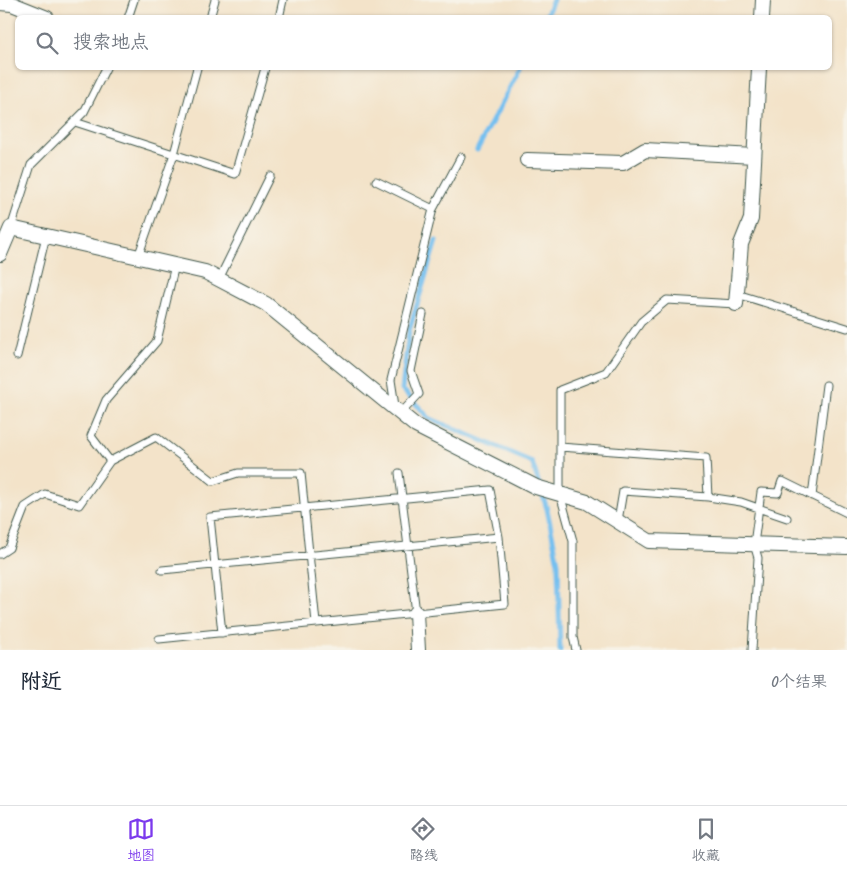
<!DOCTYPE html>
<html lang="zh">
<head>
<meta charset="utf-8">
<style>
  :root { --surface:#fff; --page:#f6f6f7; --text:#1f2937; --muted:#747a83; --line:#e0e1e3; --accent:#7c3aed }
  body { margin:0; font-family:Kalam,"LXGW WenKai TC",sans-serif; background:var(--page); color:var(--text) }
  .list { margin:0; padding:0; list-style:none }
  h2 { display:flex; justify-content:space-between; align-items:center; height:65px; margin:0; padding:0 20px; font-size:21px }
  h2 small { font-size:16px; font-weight:400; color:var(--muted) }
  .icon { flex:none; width:28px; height:28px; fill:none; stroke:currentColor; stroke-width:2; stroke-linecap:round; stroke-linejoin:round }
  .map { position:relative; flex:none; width:847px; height:650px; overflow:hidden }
  .search { position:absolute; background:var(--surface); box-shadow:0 1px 4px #0004; left:15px; right:15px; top:15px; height:55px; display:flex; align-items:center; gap:12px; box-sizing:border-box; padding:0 18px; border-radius:8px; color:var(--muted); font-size:19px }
  .sheet { height:155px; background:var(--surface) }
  nav { display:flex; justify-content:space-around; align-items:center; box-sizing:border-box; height:70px; border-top:1px solid var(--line); background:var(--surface); font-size:14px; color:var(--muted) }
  nav a { display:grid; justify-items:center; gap:2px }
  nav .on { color:var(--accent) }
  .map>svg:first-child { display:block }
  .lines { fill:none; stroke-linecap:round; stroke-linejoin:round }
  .stream { stroke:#76c0ef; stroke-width:5 }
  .service-casing { stroke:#3f564a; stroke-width:9 }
  .minor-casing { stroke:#3f564a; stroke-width:16 }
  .service { stroke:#fff; stroke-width:7 }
  .minor { stroke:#fff; stroke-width:14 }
</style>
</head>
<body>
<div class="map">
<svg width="847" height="650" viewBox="0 0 847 650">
  <rect width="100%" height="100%" fill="#f7f3e8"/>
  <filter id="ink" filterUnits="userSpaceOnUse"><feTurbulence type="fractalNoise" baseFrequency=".02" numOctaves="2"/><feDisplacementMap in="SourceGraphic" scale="10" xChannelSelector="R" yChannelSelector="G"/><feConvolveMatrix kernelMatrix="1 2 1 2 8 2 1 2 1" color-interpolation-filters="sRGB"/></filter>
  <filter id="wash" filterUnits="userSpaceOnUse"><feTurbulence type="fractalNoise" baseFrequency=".0096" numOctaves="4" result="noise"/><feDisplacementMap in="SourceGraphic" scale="20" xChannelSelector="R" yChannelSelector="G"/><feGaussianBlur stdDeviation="1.12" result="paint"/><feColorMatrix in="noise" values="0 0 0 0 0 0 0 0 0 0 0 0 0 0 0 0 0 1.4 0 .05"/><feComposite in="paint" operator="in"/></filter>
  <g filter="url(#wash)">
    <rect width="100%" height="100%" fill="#f3e3c9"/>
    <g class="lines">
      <path class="stream" d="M545,18L553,0
        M477,150L520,68
        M436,241L409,331L402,389L429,418L532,462L547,509L558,563L560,650"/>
    </g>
  </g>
  <g filter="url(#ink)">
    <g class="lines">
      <g class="service-casing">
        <path id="service" d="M128,18L134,0
          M210,18L215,0
          M279,18L283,0
          M75,122L235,174L265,68
          M376,181L433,209
          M11,228L31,165L84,112L106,68
          M138,257L174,154L197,68
          M175,265L157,341L106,400L91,436L110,461L156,437L213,481L238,473H301L316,623
          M219,279L270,176
          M737,294L847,328
          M17,356L46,236
          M395,406L391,380L433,209L461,157
          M401,413L419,394L411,371L423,314
          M560,447L706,458L708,497
          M399,473L416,613
          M812,496L826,385
          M618,521L623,491L708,497L741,502L787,518
          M0,554L9,548L25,507L45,494L79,505L110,461
          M222,633L210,517L490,490L499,537
          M159,639L505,604L499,537L162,570
          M576,650L573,637V541L560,494V390L606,372L641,322L667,300L736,304
          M752,650L758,558L754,544L761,492L778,493L782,481L847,513"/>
      </g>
      <g class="minor-casing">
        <path id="minor" d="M0,3L12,4L47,18
          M762,18L763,0
          M527,160L623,163L645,150L754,156
          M0,254L11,228L205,272L266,304L416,426L536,487L587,502L649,541L847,547
          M736,304L741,244L751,219L759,68
          M416,613L418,650"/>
      </g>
      <use href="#service" class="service"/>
      <use href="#minor" class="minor"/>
    </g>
  </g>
</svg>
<div class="search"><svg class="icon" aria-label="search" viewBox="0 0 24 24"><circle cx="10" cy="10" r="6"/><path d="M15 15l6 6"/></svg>搜索地点</div>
</div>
<section class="sheet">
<h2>附近<small>0个结果</small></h2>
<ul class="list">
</ul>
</section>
<nav>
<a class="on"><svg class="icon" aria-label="map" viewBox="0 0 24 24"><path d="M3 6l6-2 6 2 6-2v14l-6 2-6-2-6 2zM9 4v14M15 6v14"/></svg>地图</a>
<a><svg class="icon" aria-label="directions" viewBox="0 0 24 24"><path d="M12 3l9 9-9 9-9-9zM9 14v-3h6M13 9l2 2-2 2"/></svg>路线</a>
<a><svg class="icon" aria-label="saved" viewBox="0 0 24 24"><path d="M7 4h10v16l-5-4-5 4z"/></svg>收藏</a>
</nav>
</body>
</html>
